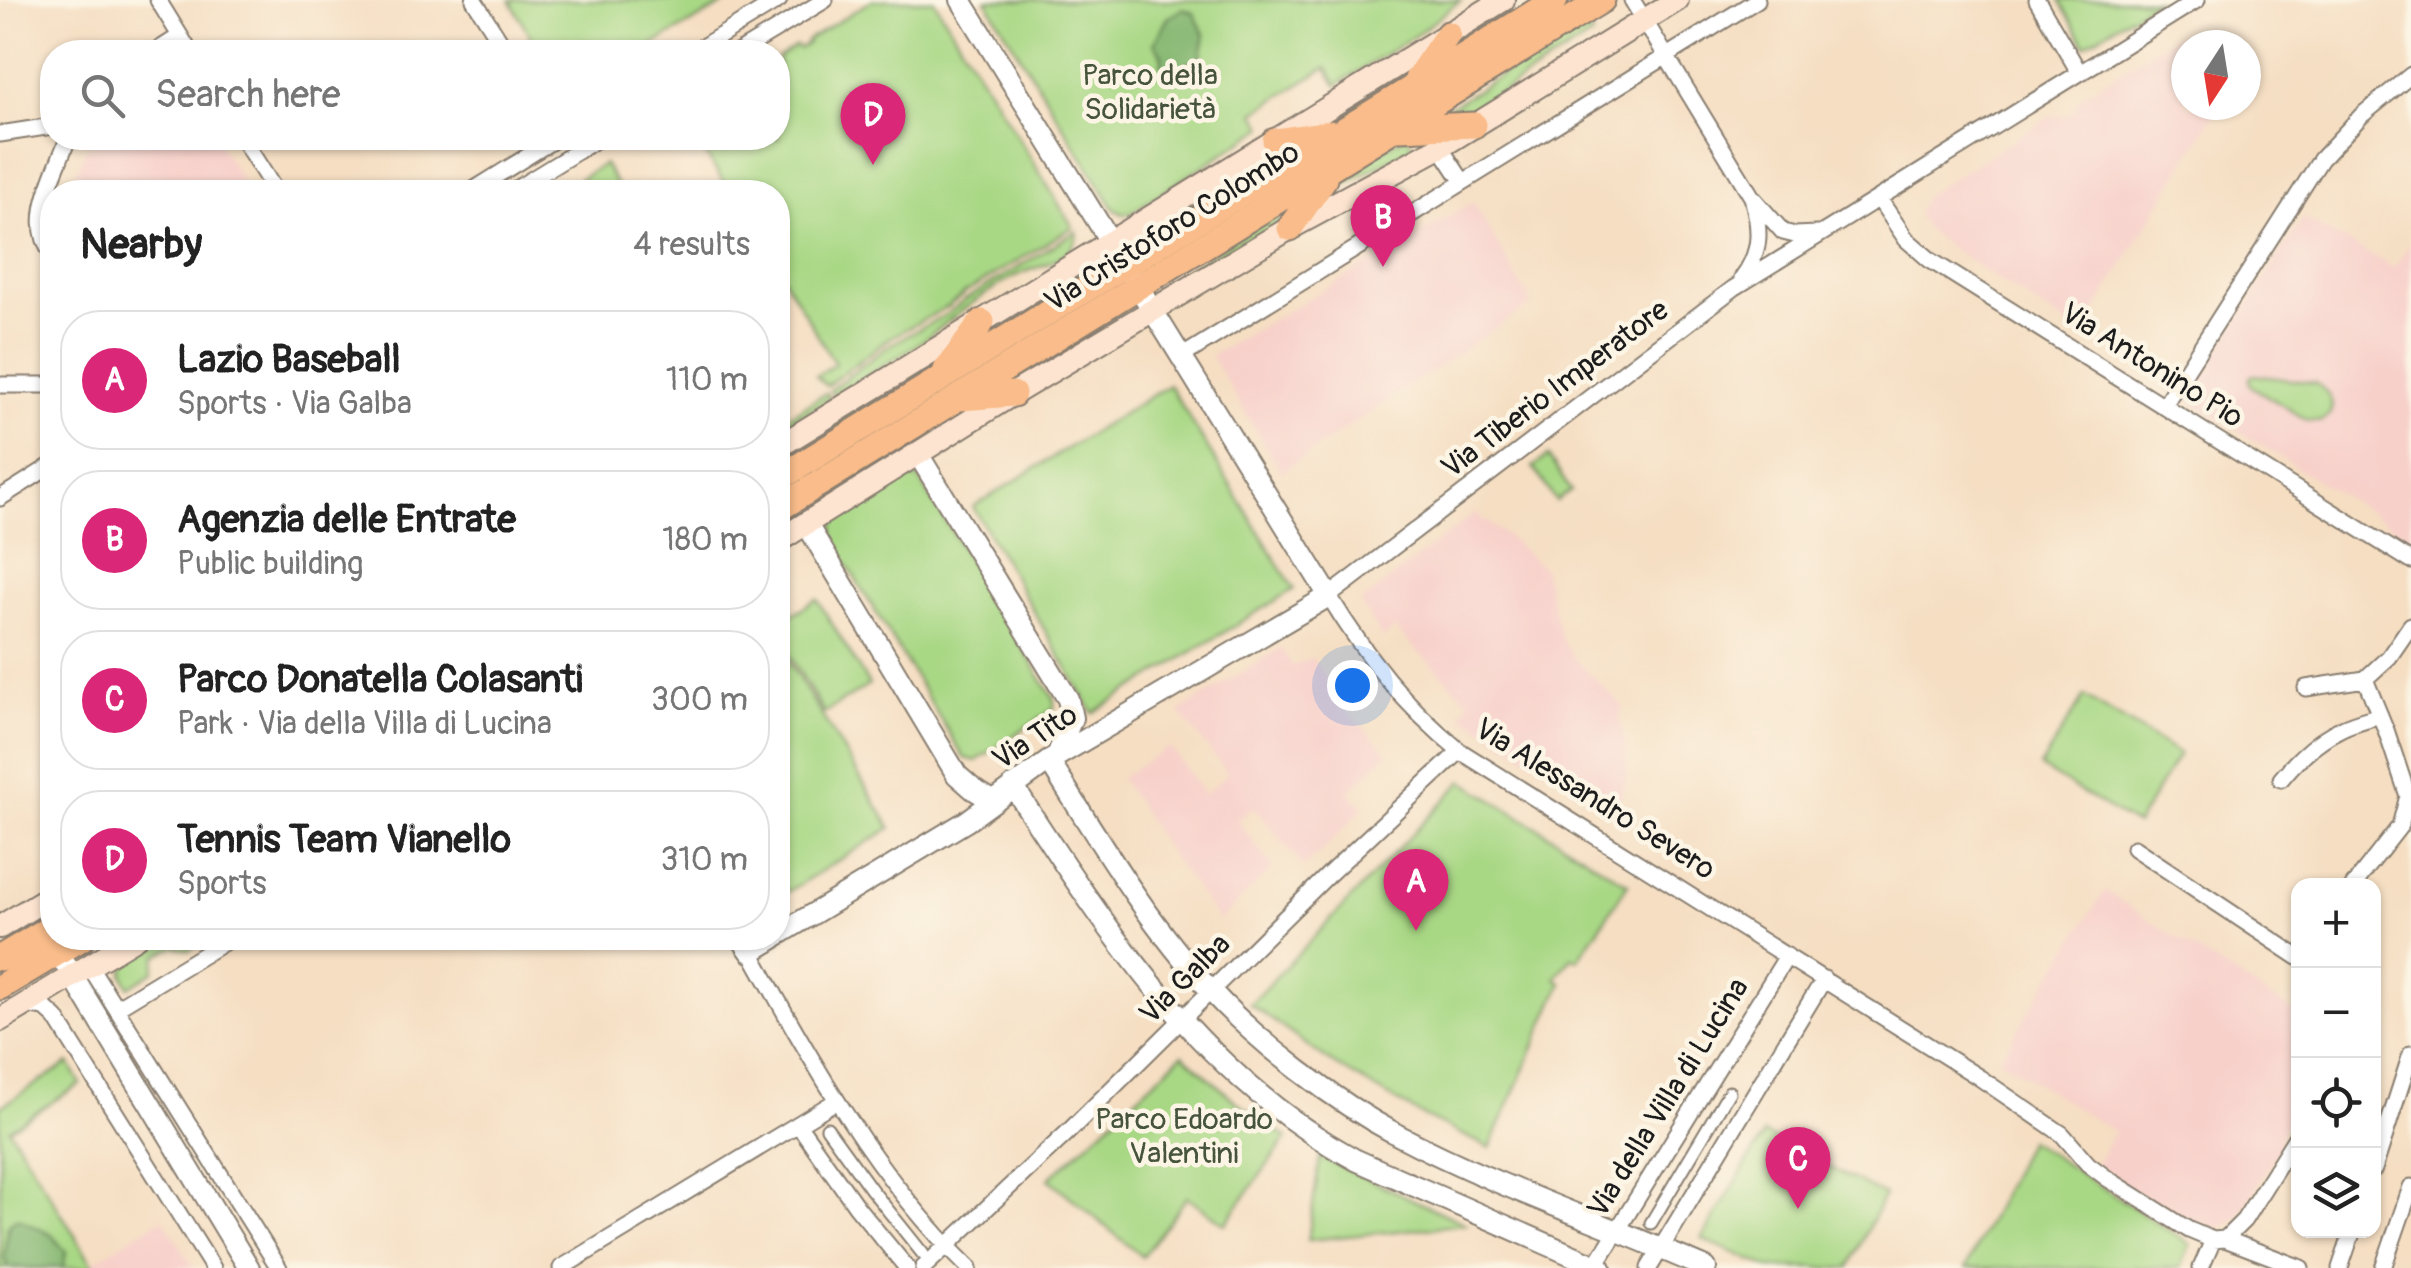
<!DOCTYPE html>
<html lang="en">
<head>
<meta charset="utf-8">
<style>
  :root { --surface:#fff; --page:#f2f2f2; --text:#222; --muted:#767676; --line:#e0e0e0; --accent:#db2777 }
  body { margin:0; font-family:Pangolin,sans-serif; background:var(--page); color:var(--text) }
  .controls { position:absolute; right:30px; bottom:30px; display:grid; overflow:hidden; border-radius:20px; box-shadow:0 2px 8px #0004 }
  .controls button { width:90px; height:90px; display:grid; place-items:center; padding:0; border:0; border-bottom:2px solid var(--line); background:var(--surface); color:var(--text); font:50px sans-serif }
  .compass { position:absolute; left:2171px; top:30px; width:90px; height:90px; border-radius:50%; background:var(--surface); box-shadow:0 2px 8px #0004; rotate:192deg }
  .you { position:absolute; left:1352px; top:685px; width:35px; height:35px; margin:-25px; border:8px solid #fff; border-radius:50%; background:#1a73e8; box-shadow:0 0 0 15px #1a73e833 }
  .badge { display:grid; place-items:center; width:65px; height:65px; border-radius:50%; background:var(--accent); color:#fff; font-size:32px; font-weight:700 }
  .pin { position:absolute; translate:-50% -82px; filter:drop-shadow(0 2px 5px #0008) }
  .pin::after { content:''; position:absolute; top:52px; width:35px; height:30px; background:inherit; clip-path:polygon(0 0,100% 0,50% 100%) }
  .list { margin:0; padding:0; list-style:none }
  h2 { display:flex; justify-content:space-between; align-items:center; height:130px; margin:0; padding:0 40px; font-size:42px }
  h2 small { font-size:32px; font-weight:400; color:var(--muted) }
  .list li { display:grid; grid-template-columns:65px 1fr auto; gap:30px; align-items:center; box-sizing:border-box; height:140px; margin:0 20px 20px; padding:0 20px; border:2px solid var(--line); border-radius:40px }
  .list b { display:block; font-size:38px; white-space:nowrap }
  .list p { margin:0; font-size:32px; white-space:nowrap; color:var(--muted) }
  .list em { font-size:32px; font-style:normal; color:var(--muted) }
  .icon { flex:none; width:55px; height:55px; fill:none; stroke:currentColor; stroke-width:2; stroke-linecap:round; stroke-linejoin:round }
  .map { position:relative; flex:none; width:2411px; height:1268px; overflow:hidden }
  .search { position:absolute; background:var(--surface); box-shadow:0 2px 8px #0004; left:40px; top:40px; width:750px; height:110px; display:flex; align-items:center; gap:25px; box-sizing:border-box; padding:0 35px; border-radius:40px; color:var(--muted); font-size:38px }
  .panel { position:absolute; background:var(--surface); box-shadow:0 2px 8px #0004; left:40px; top:180px; width:750px; height:770px; border-radius:40px }
  .map>svg:first-child { display:block }
  .built { fill:#f7d0ca }
  .green { fill:#a9d885; stroke:#627a50; stroke-width:2.5 }
  .forest { fill:#86b872; stroke:#516a47; stroke-width:2.5 }
  .lines { fill:none; stroke-linecap:round; stroke-linejoin:round }
  .pedestrian-casing { stroke:#887d6f; stroke-width:15 }
  .minor-casing { stroke:#887d6f; stroke-width:19 }
  .tertiary-casing { stroke:#887d6f; stroke-width:24 }
  .secondary-casing { stroke:#887d6f; stroke-width:26 }
  .primary-casing { stroke:#887d6f; stroke-width:29 }
  .pedestrian { stroke:#fff; stroke-width:11 }
  .minor { stroke:#fff; stroke-width:15 }
  .tertiary { stroke:#fff; stroke-width:20 }
  .secondary { stroke:#fde4d0; stroke-width:22 }
  .primary { stroke:#f9bc8a; stroke-width:25 }
  .labels { text-anchor:middle; dominant-baseline:central; stroke-width:9; stroke-linejoin:round; paint-order:stroke }
  .park-label { font-size:30px; fill:#46543c; stroke:#fcf5e5 }
  .street-label { font-size:30px; fill:#1c1c1c; stroke:#fcf5e5 }
</style>
</head>
<body>
<div class="map">
<svg width="2411" height="1268" viewBox="0 0 2411 1268">
  <rect width="100%" height="100%" fill="#fcf5e5"/>
  <filter id="ink" filterUnits="userSpaceOnUse"><feTurbulence type="fractalNoise" baseFrequency=".01" numOctaves="2"/><feDisplacementMap in="SourceGraphic" scale="20" xChannelSelector="R" yChannelSelector="G"/><feConvolveMatrix kernelMatrix="1 2 1 2 8 2 1 2 1" color-interpolation-filters="sRGB"/></filter>
  <filter id="wash" filterUnits="userSpaceOnUse"><feTurbulence type="fractalNoise" baseFrequency=".0048" numOctaves="4" result="noise"/><feDisplacementMap in="SourceGraphic" scale="40" xChannelSelector="R" yChannelSelector="G"/><feGaussianBlur stdDeviation="2.25" result="paint"/><feColorMatrix in="noise" values="0 0 0 0 0 0 0 0 0 0 0 0 0 0 0 0 0 1.4 0 .05"/><feComposite in="paint" operator="in"/></filter>
  <g filter="url(#wash)">
    <rect width="100%" height="100%" fill="#f5dec2"/>
    <path class="built" d="M2177,34L2194,45H2186V105H2220L2081,334L1978,267L1927,231L1917,215L1922,201L1926,195L2053,115L2065,117L2076,109L2079,98Z
      M103,138H215L249,192H66L88,146Z
      M1473,202L1532,304L1281,472L1211,356Z
      M2303,218L2394,268L2411,242V538L2188,400Z
      M1476,512L1481,518L1503,533L1543,568L1561,638L1575,659L1624,707L1619,716L1626,744L1627,775L1622,794L1612,811L1461,714L1470,702L1394,628L1383,639L1360,603Z
      M1281,648L1292,666L1312,658L1346,710L1388,752L1349,792L1364,807L1323,850L1303,867L1254,807L1237,820L1273,868L1219,921L1167,850L1120,778L1170,747L1204,794L1228,774L1179,712Z
      M2105,890L2146,918L2298,1015V1108L2279,1137L2283,1142L2238,1218L2224,1226L2194,1227L2095,1166L2114,1132L1999,1059Z
      M163,1218L194,1268H95L92,1263Z"/>
    <path class="green" d="M510,0H732L640,52H605L601,45L579,41L558,52H539Z
      M872,0H934L1073,227L965,293L947,307L890,338L826,386L816,376L835,364L778,269V192H730L695,138H778V58L796,46L799,49L808,43L807,41Z
      M986,0H1461L1416,35L1337,85L1326,68L1255,112L1264,127L1130,213L1123,214L1114,209Z
      M2059,0H2156L2085,45Z
      M1586,24L1592,35L1466,115L1429,119Z
      M1407,135L1413,147L1312,202L1332,179Z
      M1300,142L1165,226L1161,219L1274,148Z
      M604,164L621,192H588L585,184L579,179Z
      M1275,215L1279,222L1194,273L1190,268Z
      M1077,231C1079,260 1032,267 1011,278C981,295 955,316 928,337C899,359 865,376 834,395L830,390L888,346L947,314L968,298Z
      M957,344L942,361L778,464V457Z
      M2254,375L2315,383C2331,392 2340,411 2321,421L2307,420L2251,386L2249,382L2250,377Z
      M1169,385L1294,589L1093,713L973,507Z
      M826,393L830,398L778,430V423Z
      M955,413L959,419L778,531L795,512Z
      M1548,456L1571,491L1556,501L1533,467Z
      M905,478H919L1054,699V709L976,761L964,758L832,540L835,521Z
      M817,599L869,685L824,713L778,636V623Z
      M778,644L891,828L787,892L778,876Z
      M2084,696L2179,754L2136,825L2040,767Z
      M1463,781L1628,884L1580,957L1577,960L1572,957L1556,978L1562,983L1490,1148L1417,1113L1330,1062L1250,1004Z
      M169,938H209L189,950L175,946L157,956L154,971L129,987L123,974L126,963Z
      M1183,1054L1234,1100L1287,1138L1225,1224L1187,1197L1142,1257L1049,1179Z
      M69,1063L81,1084L9,1129L95,1268H0V1107Z
      M1764,1134L1884,1195L1849,1268H1769L1702,1239Z
      M2028,1140L2190,1244L2181,1268H1966Z
      M1320,1157L1466,1224L1308,1240Z"/>
    <path class="forest" d="M1182,9L1194,13L1205,36L1200,60L1184,65L1182,75L1174,82L1161,76L1162,55L1154,43L1168,18Z
      M17,1218L52,1235L66,1252L63,1268H8L4,1258L8,1225Z"/>
  </g>
  <g filter="url(#ink)">
    <g class="lines">
      <g class="pedestrian-casing">
        <path id="pedestrian" d="M827,1128L871,1189L923,1254
          M1651,1223L1729,1092"/>
      </g>
      <g class="minor-casing">
        <path id="minor" d="M158,0L190,52
          M474,0L507,52
          M1632,0L1752,197L1783,232L1795,235L1817,234
          M2037,0L2079,72
          M2197,0L1734,288L1329,596C1366,657 1405,706 1460,751L1980,1078L2062,1134L2088,1164L2108,1179L2189,1230L2213,1240L2225,1239L2301,1268
          M155,52L180,36
          M694,52L779,0
          M739,52L825,0
          M0,134L52,126
          M242,138L276,192
          M1440,147L1463,182
          M470,192L557,138
          M511,192L599,138
          M1879,199L1906,239L1930,260L2411,561
          M52,254C27,219 56,173 68,138
          M1742,278C1761,253 1761,231 1753,201
          M1181,357L1757,0
          M0,385H52
          M2164,405L2321,159L2362,115L2411,75
          M0,498L52,465
          M2306,688L2365,679L2389,657L2411,625
          M2281,779C2298,758 2317,740 2342,728C2354,722 2368,719 2380,715
          M2134,848L2298,957
          M2353,886L2400,826L2408,796L2386,730L2365,679
          M751,952C813,1064 876,1178 969,1268
          M89,965L279,1268
          M24,1005L45,1008L56,1018L213,1268
          M116,1008L231,938
          M798,1124L856,1206L907,1268
          M2374,1169L2411,1054
          M2225,1239L2244,1220L2298,1134
          M561,1268L836,1101
          M923,1268L1068,1132L1328,875L1460,751
          M1594,1268L1787,956
          M1649,1268L1824,979
          M2201,1268L2213,1240
          M2340,1268L2353,1230
          M2383,1268L2411,1187"/>
      </g>
      <g class="tertiary-casing">
        <path id="tertiary" d="M918,454L1068,699L1072,718L1057,756
          M806,523L957,775L973,789L993,801
          M1049,761C1099,840 1147,922 1211,991C1260,1044 1334,1101 1398,1135C1497,1187 1604,1223 1706,1268
          M1013,786C1106,929 1201,1077 1356,1160L1601,1268
          M48,898L49,924L58,952L249,1268
          M778,935L967,821L1049,761L1329,596L961,0
          M741,938L751,952L774,938"/>
      </g>
      <g class="secondary-casing">
        <path id="secondary" d="M778,447L1503,0
          M778,541L1013,394L1290,228L1440,147L1677,0
          M0,927L52,895
          M0,1020L135,938"/>
      </g>
      <g class="primary-casing">
        <path id="primary" d="M1417,79L1448,34
          M1400,128L1474,125
          M1275,141L1329,133
          M1290,228L1324,179
          M946,370L982,322
          M961,398L1013,394
          M778,479L1555,0
          M778,509L1602,0
          M0,958L52,927
          M0,987L82,938"/>
      </g>
      <use href="#pedestrian" class="pedestrian"/>
      <use href="#minor" class="minor"/>
      <use href="#tertiary" class="tertiary"/>
      <use href="#secondary" class="secondary"/>
      <use href="#primary" class="primary"/>
    </g>
  </g>
  <g class="labels">
    <g class="park-label">
      <text x="1150" y="75">Parco della<tspan x="1150" dy="34">Solidarietà</tspan></text>
      <text x="1184" y="1119">Parco Edoardo<tspan x="1184" dy="34">Valentini</tspan></text>
    </g>
    <g class="street-label">
      <text transform="translate(1172 227) rotate(-32)">Via Cristoforo Colombo</text>
      <text transform="translate(2152 365) rotate(32)">Via Antonino Pio</text>
      <text transform="translate(1555 389) rotate(-37)">Via Tiberio Imperatore</text>
      <text transform="translate(1035 737) rotate(-33)">Via Tito</text>
      <text transform="translate(1595 799) rotate(32)">Via Alessandro Severo</text>
      <text transform="translate(1185 979) rotate(-45)">Via Galba</text>
      <text transform="translate(1668 1098) rotate(-58)">Via della Villa di Lucina</text>
    </g>
  </g>
</svg>
<div class="controls">
<button>+</button>
<button>−</button>
<button><svg class="icon" aria-label="locate" viewBox="0 0 24 24"><circle cx="12" cy="12" r="6"/><path d="M12 2v4M12 18v4M2 12h4M18 12h4"/></svg></button>
<button><svg class="icon" aria-label="layers" viewBox="0 0 24 24"><path d="M12 4l9 5-9 5-9-5zM3 14l9 5 9-5"/></svg></button>
</div>
<svg class="compass" viewBox="-18 -18 36 36"><path d="M0-13l5 13h-10z" fill="#e53935"/><path d="M0 13l5-13h-10z" fill="#767676"/></svg>
<div class="you"></div>
<div class="pin badge" style="left:1416px;top:931px">A</div>
<div class="pin badge" style="left:1383px;top:267px">B</div>
<div class="pin badge" style="left:1798px;top:1209px">C</div>
<div class="pin badge" style="left:873px;top:165px">D</div>
<div class="search"><svg class="icon" aria-label="search" viewBox="0 0 24 24"><circle cx="10" cy="10" r="6"/><path d="M15 15l6 6"/></svg>Search here</div>
<section class="panel">
<h2>Nearby<small>4 results</small></h2>
<ul class="list">
<li><span class="badge">A</span><div><b>Lazio Baseball</b><p>Sports · Via Galba</p></div><em>110 m</em></li>
<li><span class="badge">B</span><div><b>Agenzia delle Entrate</b><p>Public building</p></div><em>180 m</em></li>
<li><span class="badge">C</span><div><b>Parco Donatella Colasanti</b><p>Park · Via della Villa di Lucina</p></div><em>300 m</em></li>
<li><span class="badge">D</span><div><b>Tennis Team Vianello</b><p>Sports</p></div><em>310 m</em></li>
</ul>
</section>
</div>
</body>
</html>
